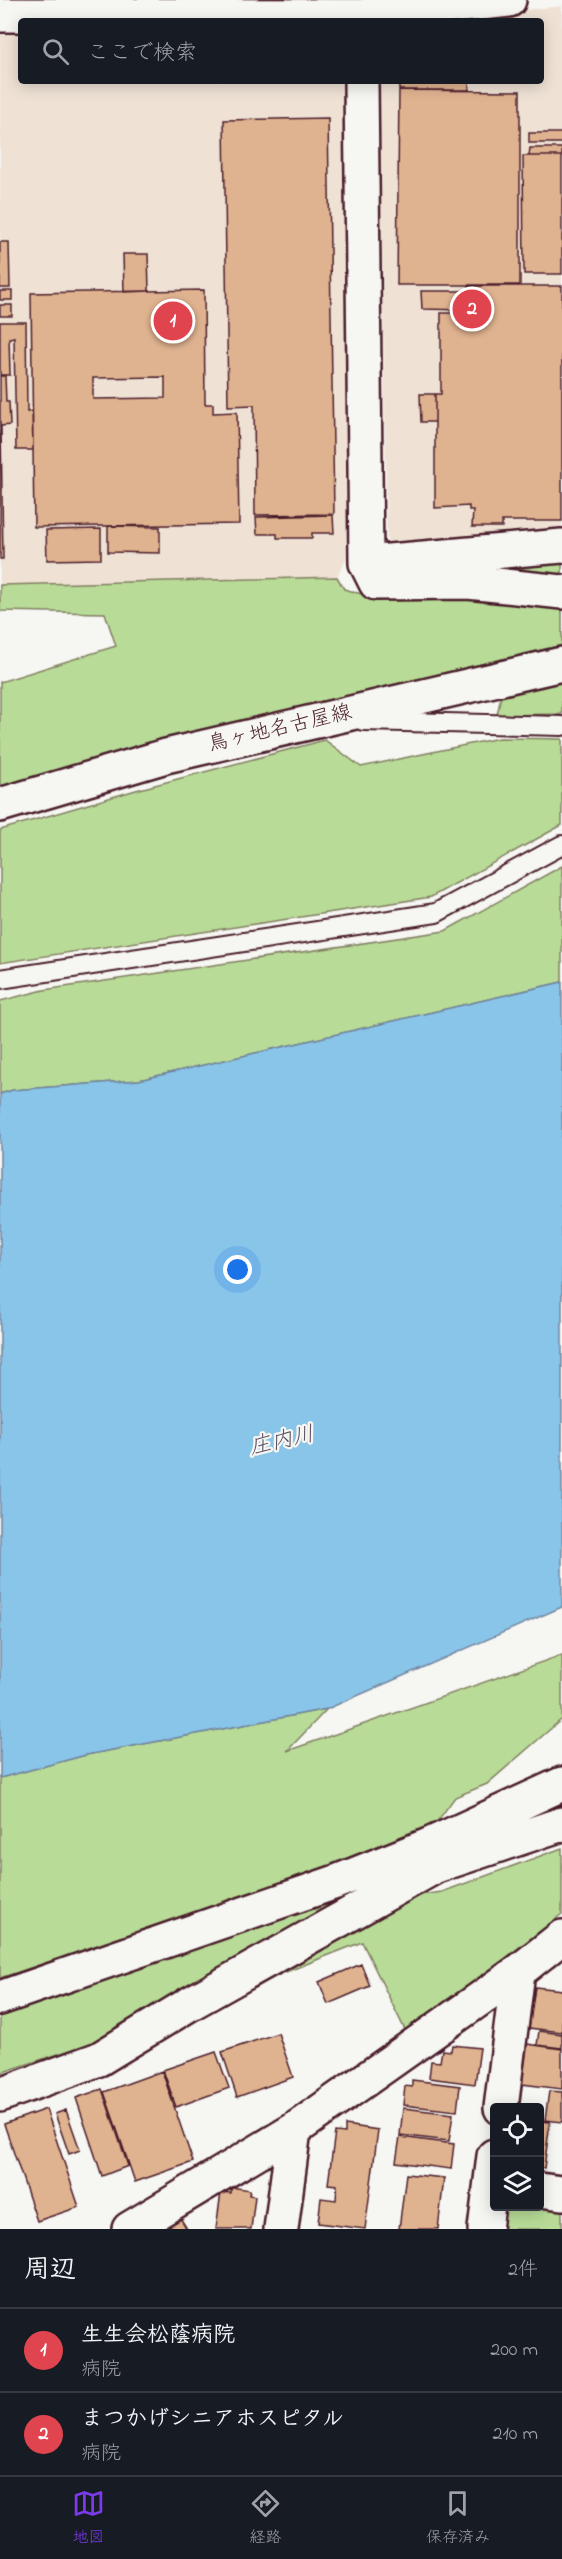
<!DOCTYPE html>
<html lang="ja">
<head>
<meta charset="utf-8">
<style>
  :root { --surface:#171b24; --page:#242831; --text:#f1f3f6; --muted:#9ea1a6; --line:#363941; --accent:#7c3aed }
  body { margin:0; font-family:"Indie Flower","Klee One",sans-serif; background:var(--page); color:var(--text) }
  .controls { position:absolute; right:18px; bottom:18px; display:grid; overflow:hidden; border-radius:6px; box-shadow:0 3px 15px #0003 }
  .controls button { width:54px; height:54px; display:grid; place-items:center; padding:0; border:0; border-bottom:2px solid var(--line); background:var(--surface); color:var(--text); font:30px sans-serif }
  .you { position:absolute; left:238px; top:1270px; width:21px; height:21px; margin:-15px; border:4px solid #fff; border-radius:50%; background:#1a73e8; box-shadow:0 0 0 9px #1a73e833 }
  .badge { display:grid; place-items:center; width:39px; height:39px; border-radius:50%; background:var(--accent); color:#fff; font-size:20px; font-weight:700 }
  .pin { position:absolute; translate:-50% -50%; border:3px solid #fff; box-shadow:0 2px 6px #0006 }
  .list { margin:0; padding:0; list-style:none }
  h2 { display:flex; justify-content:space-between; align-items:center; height:78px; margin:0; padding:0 24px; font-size:26px }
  h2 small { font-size:20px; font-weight:400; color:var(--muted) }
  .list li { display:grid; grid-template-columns:39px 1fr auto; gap:18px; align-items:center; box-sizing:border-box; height:84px; padding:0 24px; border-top:2px solid var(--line) }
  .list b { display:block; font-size:22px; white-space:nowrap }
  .list p { margin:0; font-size:20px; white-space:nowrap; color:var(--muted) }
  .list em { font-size:20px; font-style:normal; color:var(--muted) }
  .icon { flex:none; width:33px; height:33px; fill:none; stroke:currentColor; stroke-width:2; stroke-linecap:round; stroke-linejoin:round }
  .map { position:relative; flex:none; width:562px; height:2229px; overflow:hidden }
  .search { position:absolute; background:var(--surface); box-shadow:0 3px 15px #0003; left:18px; right:18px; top:18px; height:66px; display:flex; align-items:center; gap:15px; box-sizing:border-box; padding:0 21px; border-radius:6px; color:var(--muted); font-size:22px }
  .sheet { height:246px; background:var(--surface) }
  nav { display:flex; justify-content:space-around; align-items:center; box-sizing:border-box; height:84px; border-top:2px solid var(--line); background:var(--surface); font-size:16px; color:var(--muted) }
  nav a { display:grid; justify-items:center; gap:3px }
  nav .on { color:var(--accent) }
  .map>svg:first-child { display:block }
  .built { fill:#efe2d5 }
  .green { fill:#b8dc97; stroke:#817e61; stroke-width:1.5 }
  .water { fill:#89c5e9; stroke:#70839d; stroke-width:1.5 }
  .building { fill:#e0b390; stroke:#4a1f2b; stroke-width:1.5; fill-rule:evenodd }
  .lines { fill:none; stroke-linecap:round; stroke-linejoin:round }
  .lane-casing { stroke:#4a1f2b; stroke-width:22 }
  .street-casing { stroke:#4a1f2b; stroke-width:38 }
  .secondary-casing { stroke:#4a1f2b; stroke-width:38 }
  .lane { stroke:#f6f6f2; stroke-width:18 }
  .street { stroke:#f6f6f2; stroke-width:33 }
  .secondary { stroke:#f6f6f2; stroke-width:33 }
  .labels { text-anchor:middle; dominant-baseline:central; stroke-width:4.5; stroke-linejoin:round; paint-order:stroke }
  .street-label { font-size:21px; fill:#4a1f2b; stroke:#f6f6f2 }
  .water-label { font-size:22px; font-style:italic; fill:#5d5164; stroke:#f6f6f2 }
</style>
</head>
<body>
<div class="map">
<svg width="562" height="2229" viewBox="0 0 562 2229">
  <rect width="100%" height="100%" fill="#f6f6f2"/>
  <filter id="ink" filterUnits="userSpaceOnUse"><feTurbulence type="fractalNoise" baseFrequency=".0167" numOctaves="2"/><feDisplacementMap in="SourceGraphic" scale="12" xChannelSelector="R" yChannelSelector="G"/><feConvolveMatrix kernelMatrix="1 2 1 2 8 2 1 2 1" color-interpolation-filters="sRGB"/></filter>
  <g filter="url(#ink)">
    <path class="built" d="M562,6V537L387,551L379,81H541V21H418Z
      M21,31V81H345L346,560L337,577L0,585V32Z"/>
    <path class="green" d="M562,559V581L469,568Z
      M337,577L344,589L372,597L470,593L562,603V645L166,738L0,787V682L116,646L105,613L0,611V585Z
      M562,682V714L497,715L502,691Z
      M499,738L562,739V825L431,897L0,963V830L136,790L325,740L361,767Z
      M562,866V982L139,1080L13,1090L0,1094V1001L44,990L445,931Z
      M562,1655V1719L487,1784L455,1797L431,1830L334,1867L0,1978V1778L86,1755L327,1709L287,1751Z
      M562,1848V1914L407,2034L362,1942L243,1989L406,1897L442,1892Z
      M390,1877L92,2043L0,2073V2009Z
      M562,2205V2229H502L505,2207Z"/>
    <path class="water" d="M562,982V1607L327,1709L86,1755L0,1778V1094L13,1090L139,1080Z"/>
    <path class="building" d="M399,81H469V90H399Z
      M399,90L520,91V285H397Z
      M328,118L334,514L255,515L254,405L228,406L224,120Z
      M529,133H562V143H529Z
      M530,148H562V156H529Z
      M523,156H562V274H524Z
      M0,242H9L10,288H0Z
      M123,254H148L149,291L124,292Z
      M469,286H562V521H502V527H472L473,510H469V506L435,508V394H441V313H469Z
      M204,290L205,404H213V413L237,412L239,524L34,527L31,293ZM165,377V398L93,399V378Z
      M0,291H12V300H0Z
      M421,291H468V310L422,309Z
      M0,305H12V316H0Z
      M0,322H26L27,412L32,411L33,450H16L14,337L9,338L10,375H0Z
      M0,376H5L6,402H9L10,425L1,426L3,559H0Z
      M420,394H435V422H421Z
      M333,515L334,533H312V538H277V534H257L256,517Z
      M108,526L160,527V553L108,552Z
      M101,529V559L47,560L46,530Z
      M361,1964L370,1986L328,2004L319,1982Z
      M535,1987L562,1990V2032L529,2028Z
      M539,2031L562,2034V2048L537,2045Z
      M278,2033L293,2077L237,2097L222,2052Z
      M527,2044L562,2049V2089L522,2084Z
      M452,2045L480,2048L475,2084L429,2078L431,2061L440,2062L442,2050L451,2051Z
      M216,2052L229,2088L176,2107L163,2070Z
      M162,2071L193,2162L135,2182L104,2092Z
      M412,2080L460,2086L457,2111L403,2105L405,2086L412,2087Z
      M102,2089L128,2166L102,2176L76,2098Z
      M549,2091L562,2092V2122L545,2120Z
      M403,2108L453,2114L449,2141L400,2135Z
      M46,2109L79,2207L37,2221L4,2124Z
      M66,2110L80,2150L69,2154L55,2114Z
      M540,2121L550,2122L544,2168H540Z
      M345,2125L378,2130L365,2229L318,2223L321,2198L336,2200L337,2185L328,2184L335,2132L345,2133Z
      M400,2137L454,2144L451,2169L396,2162Z
      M406,2174L444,2178L438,2229H399Z
      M231,2187L250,2190L249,2195L255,2196L251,2229H216L221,2192L231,2193Z
      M179,2216L187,2229H159Z"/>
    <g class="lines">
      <g class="lane-casing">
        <path id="lane" d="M363,721L562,726
          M0,979L436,913L562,845"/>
      </g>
      <g class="street-casing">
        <path id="street" d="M0,15L361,16L509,0
          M361,81L366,563L376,583L468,582L562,592
          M366,563L562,546
          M436,1866L562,1824
          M0,1998L336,1882L429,1845L562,1784
          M0,2095L99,2059L191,2003L436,1866L429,1845
          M501,2108L518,1972
          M540,2190L562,2193
          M129,2229L294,2130L518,1972L562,1937
          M281,2229L294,2130
          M485,2229L494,2156"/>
      </g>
      <g class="secondary-casing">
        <path id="secondary" d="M0,805L166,756L562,664"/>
      </g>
      <use href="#lane" class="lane"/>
      <use href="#street" class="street"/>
      <use href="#secondary" class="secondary"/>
    </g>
  </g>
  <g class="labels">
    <g class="street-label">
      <text transform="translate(280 729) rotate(-13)">鳥ヶ地名古屋線</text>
    </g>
    <g class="water-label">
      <text transform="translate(282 1442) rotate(-13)">庄内川</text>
    </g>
  </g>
</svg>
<div class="controls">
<button><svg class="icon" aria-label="locate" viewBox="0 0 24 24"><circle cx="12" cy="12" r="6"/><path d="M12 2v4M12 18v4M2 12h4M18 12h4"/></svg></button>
<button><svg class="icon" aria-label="layers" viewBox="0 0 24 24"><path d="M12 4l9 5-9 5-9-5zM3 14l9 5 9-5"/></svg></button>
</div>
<div class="you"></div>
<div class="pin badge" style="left:173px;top:321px;background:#e0444e">1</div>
<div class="pin badge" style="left:472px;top:309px;background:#e0444e">2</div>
<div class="search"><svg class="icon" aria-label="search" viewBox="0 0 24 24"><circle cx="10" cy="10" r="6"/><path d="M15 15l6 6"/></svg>ここで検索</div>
</div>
<section class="sheet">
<h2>周辺<small>2件</small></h2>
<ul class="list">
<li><span class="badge" style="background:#e0444e">1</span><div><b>生生会松蔭病院</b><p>病院</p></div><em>200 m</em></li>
<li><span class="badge" style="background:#e0444e">2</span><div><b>まつかげシニアホスピタル</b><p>病院</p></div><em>210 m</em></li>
</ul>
</section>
<nav>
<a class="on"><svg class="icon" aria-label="map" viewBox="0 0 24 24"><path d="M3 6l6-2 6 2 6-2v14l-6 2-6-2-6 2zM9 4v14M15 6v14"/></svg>地図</a>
<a><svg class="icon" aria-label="directions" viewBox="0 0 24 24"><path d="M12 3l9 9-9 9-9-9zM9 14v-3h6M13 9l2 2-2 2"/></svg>経路</a>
<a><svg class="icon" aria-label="saved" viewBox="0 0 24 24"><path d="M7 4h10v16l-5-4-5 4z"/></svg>保存済み</a>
</nav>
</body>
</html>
